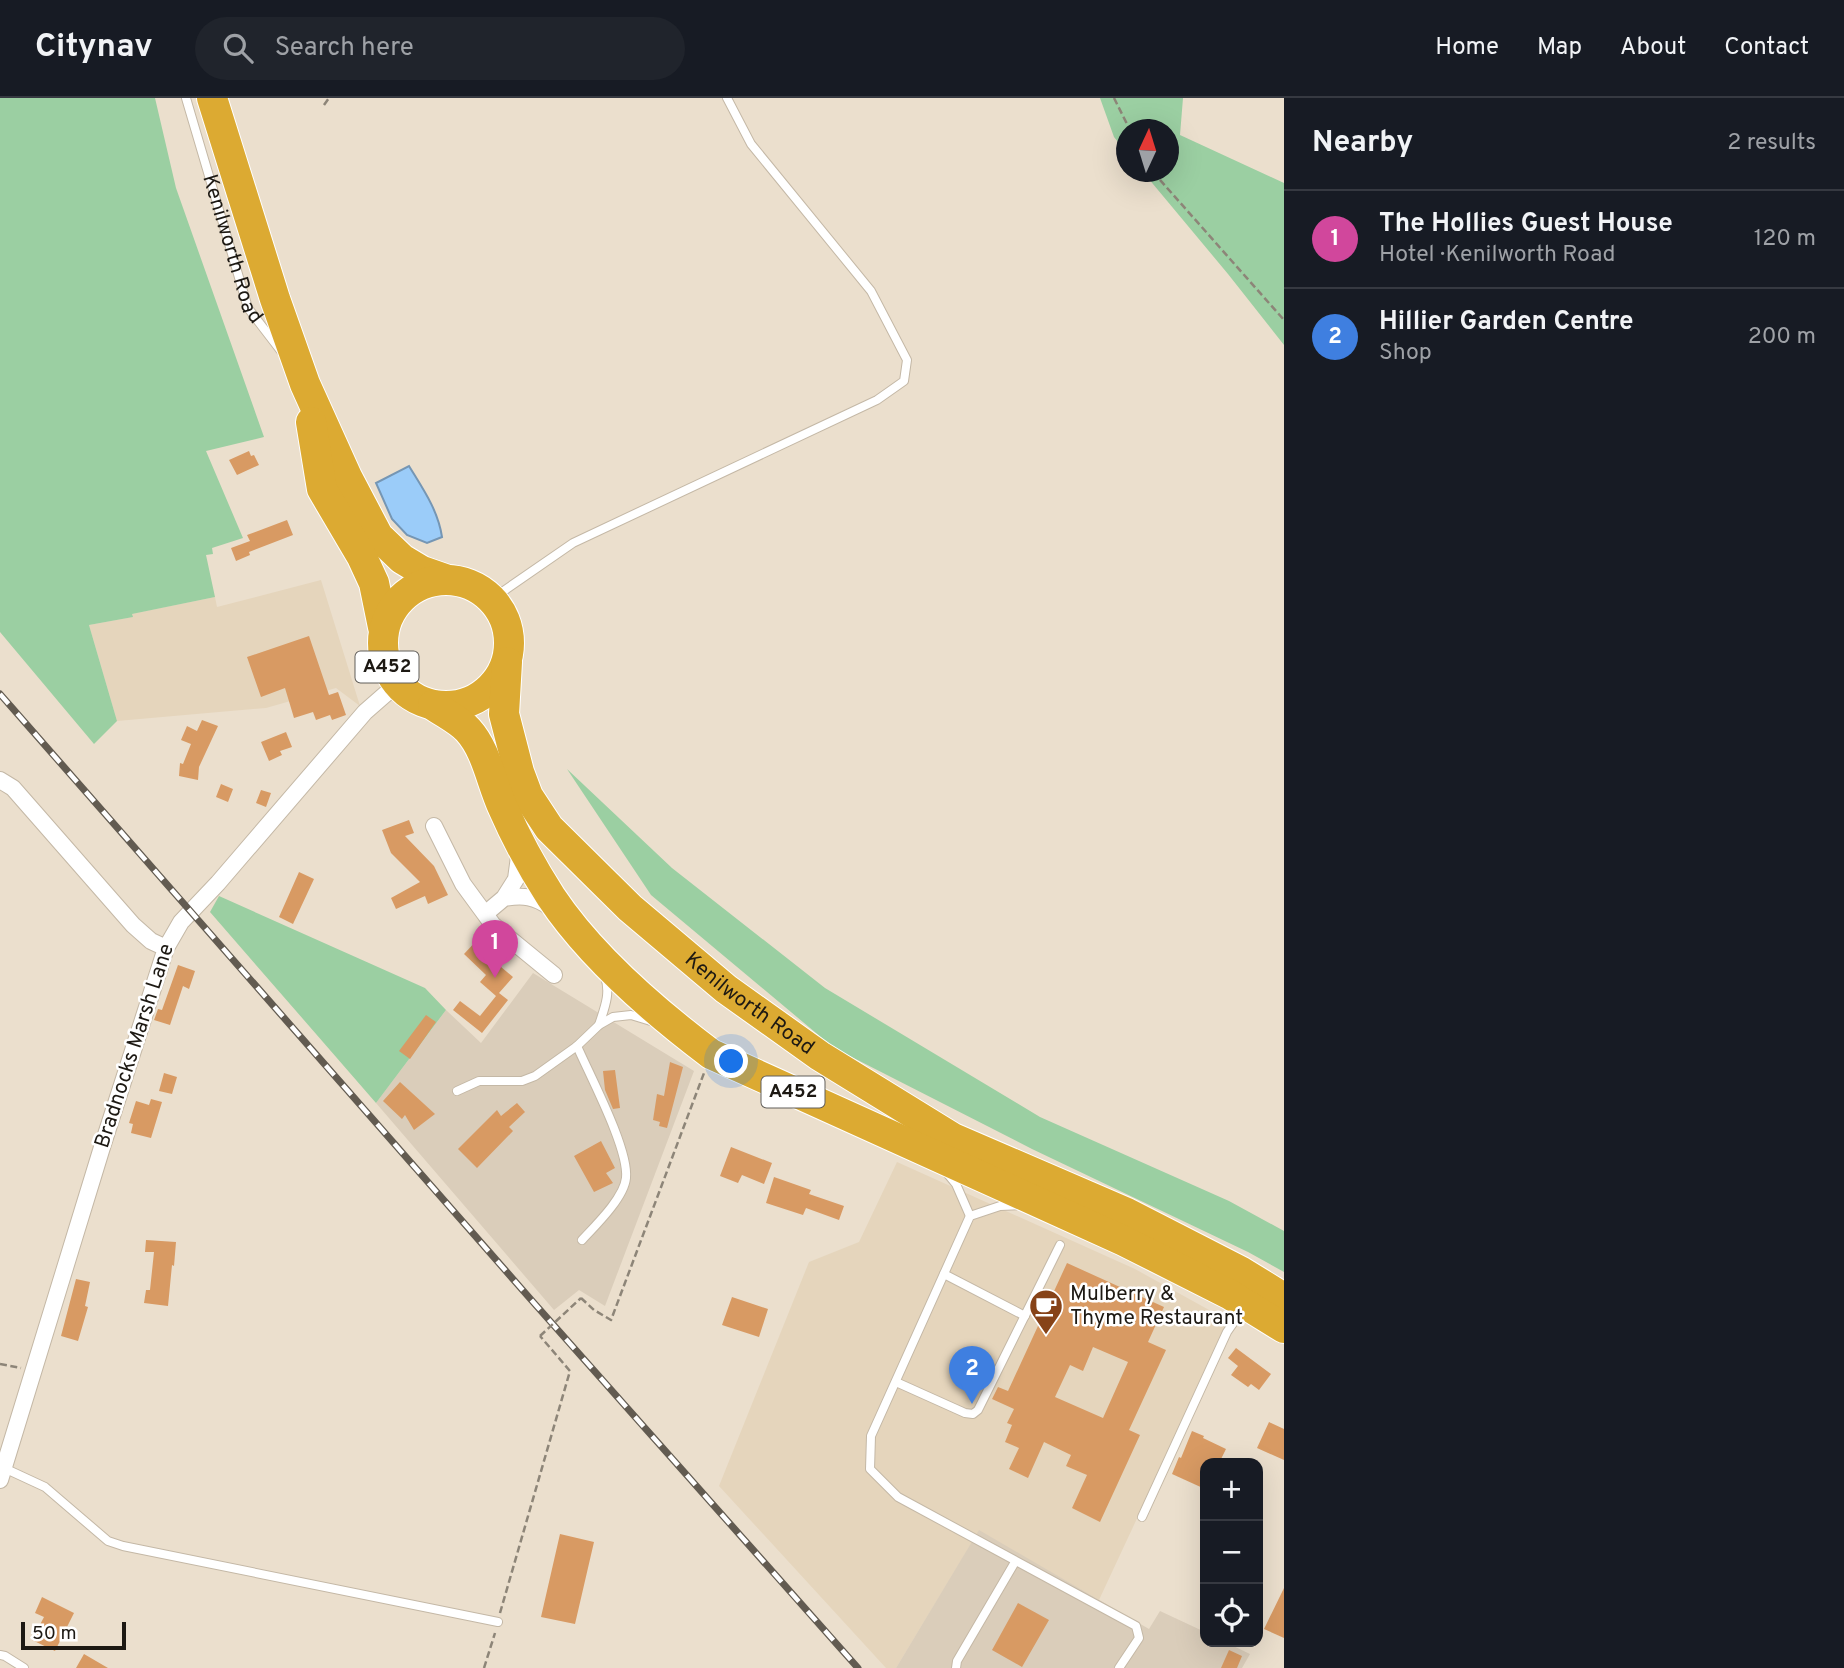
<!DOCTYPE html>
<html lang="en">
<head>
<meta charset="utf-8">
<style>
  :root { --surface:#171b24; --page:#20242c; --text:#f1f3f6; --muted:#9ea1a6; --line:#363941; --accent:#c1a492 }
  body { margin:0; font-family:Overpass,sans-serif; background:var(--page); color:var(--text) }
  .controls { position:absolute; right:21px; bottom:21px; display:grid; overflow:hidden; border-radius:14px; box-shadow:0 7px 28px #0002 }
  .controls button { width:63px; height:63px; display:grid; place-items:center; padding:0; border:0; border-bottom:2px solid var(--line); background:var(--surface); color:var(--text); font:35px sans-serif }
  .compass { position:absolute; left:1116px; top:21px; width:63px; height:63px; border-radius:50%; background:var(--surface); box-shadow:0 7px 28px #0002; rotate:4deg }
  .scale { position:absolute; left:21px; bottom:18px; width:105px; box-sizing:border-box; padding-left:7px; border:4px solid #1d1913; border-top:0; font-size:19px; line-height:24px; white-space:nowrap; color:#1d1913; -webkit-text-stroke:5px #fff; paint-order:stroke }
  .you { position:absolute; left:732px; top:964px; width:24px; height:24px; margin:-18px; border:5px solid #fff; border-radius:50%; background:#1a73e8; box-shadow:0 0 0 10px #1a73e833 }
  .badge { display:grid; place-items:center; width:46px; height:46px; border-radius:50%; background:var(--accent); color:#fff; font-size:23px; font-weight:700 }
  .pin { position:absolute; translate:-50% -58px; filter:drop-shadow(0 2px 4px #0008) }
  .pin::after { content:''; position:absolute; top:37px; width:24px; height:21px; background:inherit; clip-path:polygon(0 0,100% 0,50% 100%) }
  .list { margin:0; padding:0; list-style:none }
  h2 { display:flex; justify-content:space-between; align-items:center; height:91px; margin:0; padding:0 28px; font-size:30px }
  h2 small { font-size:23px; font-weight:400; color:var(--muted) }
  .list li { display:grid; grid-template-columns:46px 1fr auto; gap:21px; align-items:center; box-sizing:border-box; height:98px; padding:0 28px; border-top:2px solid var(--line) }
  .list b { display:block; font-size:26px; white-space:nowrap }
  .list p { margin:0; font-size:23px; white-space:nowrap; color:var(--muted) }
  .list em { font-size:23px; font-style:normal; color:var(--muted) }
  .icon { flex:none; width:38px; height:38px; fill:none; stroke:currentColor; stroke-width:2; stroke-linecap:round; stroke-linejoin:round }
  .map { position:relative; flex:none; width:1284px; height:1570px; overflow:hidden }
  header { display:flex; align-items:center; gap:42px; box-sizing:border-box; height:98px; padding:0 35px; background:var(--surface); border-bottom:2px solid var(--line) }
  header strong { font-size:33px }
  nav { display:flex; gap:38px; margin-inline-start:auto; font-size:24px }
  .search { width:490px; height:63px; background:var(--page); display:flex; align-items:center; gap:18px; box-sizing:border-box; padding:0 24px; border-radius:38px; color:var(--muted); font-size:26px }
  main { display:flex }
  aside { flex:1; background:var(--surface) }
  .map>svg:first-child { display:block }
  .built { fill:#e5d5bc }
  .industrial { fill:#dacdba }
  .green { fill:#9bcfa2 }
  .water { fill:#9bccf9; stroke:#7596b4; stroke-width:2 }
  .building { fill:#d89a63; fill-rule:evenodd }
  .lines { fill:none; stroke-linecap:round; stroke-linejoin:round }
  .lane-casing { stroke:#c4b8a6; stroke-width:10 }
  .street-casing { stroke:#c4b8a6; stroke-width:18 }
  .highway-casing { stroke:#fff; stroke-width:32 }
  .path { stroke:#8d8578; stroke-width:2.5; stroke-dasharray:7 3.5; stroke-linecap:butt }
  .lane { stroke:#fff; stroke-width:8 }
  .street { stroke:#fff; stroke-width:16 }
  .highway { stroke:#dcaa32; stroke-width:30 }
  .rail-casing { stroke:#625b51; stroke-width:7 }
  .rail { stroke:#fff; stroke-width:4.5; stroke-dasharray:13; stroke-linecap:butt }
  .path-bridge { stroke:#8d8578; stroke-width:2.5; stroke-dasharray:7 3.5; stroke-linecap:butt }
  .labels { text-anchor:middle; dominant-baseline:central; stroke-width:5; stroke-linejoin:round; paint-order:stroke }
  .shield { fill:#fff; stroke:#615e5a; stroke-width:2 }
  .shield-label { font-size:19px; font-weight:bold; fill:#1d1913 }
  .street-label { font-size:21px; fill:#1d1913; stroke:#fff }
  .poi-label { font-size:21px; fill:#1d1913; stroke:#fff; text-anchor:start }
</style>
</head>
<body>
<header>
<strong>Citynav</strong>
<div class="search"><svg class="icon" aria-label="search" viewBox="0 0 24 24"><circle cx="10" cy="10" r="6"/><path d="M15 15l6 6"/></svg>Search here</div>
<nav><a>Home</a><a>Map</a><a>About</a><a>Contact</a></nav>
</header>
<main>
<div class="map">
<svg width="1284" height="1570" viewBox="0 0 1284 1570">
  <rect width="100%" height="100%" fill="#ebdfcd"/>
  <path class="built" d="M321,482L360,608L336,590L266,610L117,623L89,527L132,519L131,516L215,499L217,509Z
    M897,1064L1135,1171L1229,1223L1099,1502L979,1433L896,1570H886L719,1388L809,1164L859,1144Z"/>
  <path class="industrial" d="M533,875L694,973L605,1208L579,1192L554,1212L376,1005L446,912L481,945Z
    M979,1432L1149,1531L1160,1513L1205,1534V1544H1225L1250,1556L1242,1570H896Z"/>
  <path class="green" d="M0,0H155L176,90L264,339L206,353L243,440L212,450L213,456L206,457L215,499L132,516L133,519L89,527L117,623L94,646L0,534Z
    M1100,0H1183L1180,37L1284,85V247L1228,176L1143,74H1168V32H1126V54L1114,39Z
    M567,671L672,770L825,890L1040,1019L1229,1103L1284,1133V1174L1248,1154L1032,1051L834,950L651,797Z
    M219,798L425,890L446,912L376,1005L210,814Z"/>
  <path class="water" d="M409,368C423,391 438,412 442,439L427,445L407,437L392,421L376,385Z"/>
  <path class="building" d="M249,353L251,358L254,357L259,367L237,377L229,362Z
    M287,422L293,437L249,454L250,457L236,463L231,450L250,443L247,437Z
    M309,538L329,597L338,594L346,617L332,622L330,617L316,622L313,614L294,620L285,590L261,599L247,559Z
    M202,622L218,628L199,669L198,682L179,678L180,665L183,666L191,646L181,642L187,628L197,633Z
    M286,634L292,649L280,653L282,657L269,663L261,644Z
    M221,686L233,691L228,704L216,699Z
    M261,692L271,695L266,709L256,705Z
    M409,722L414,735L405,738L434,768L448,797L428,806L425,798L396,811L391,800L420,784L391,755L382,732Z
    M299,774L314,781L293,826L279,819Z
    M478,841L492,854L488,858L513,879L499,895L508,902L482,935L453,912L460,903L480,918L496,898L480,884L486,877L464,856Z
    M178,867L195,873L189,891L183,888L170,927L154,922L158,911L162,912Z
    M426,917L436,924L410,961L399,953Z
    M670,964L683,969L667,1030L659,1028L660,1024L653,1022L657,996L664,998Z
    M615,972L620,1010L613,1011L605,992L603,973Z
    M164,975L177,979L172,996L159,993Z
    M400,984L435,1016L414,1032L405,1017L402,1021L383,1003Z
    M151,1001L162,1004L151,1040L131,1035L133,1026L129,1025L136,1003L149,1007Z
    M517,1005L525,1014L509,1029L513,1033L477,1070L458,1051L497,1012L501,1018Z
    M601,1043L615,1070L606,1075L613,1085L594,1094L574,1058Z
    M731,1049L772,1065L764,1086L742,1077L738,1085L720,1078Z
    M774,1079L811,1092L809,1096L844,1108L839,1122L806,1110L803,1117L766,1105Z
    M146,1142L176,1144L174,1168L172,1167L168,1208L144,1205L146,1192H150L154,1154H145Z
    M1067,1165L1164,1209L1148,1244L1166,1252L1129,1332L1140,1337L1100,1424L1072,1410L1087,1377L1066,1368L1071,1357L1044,1344L1028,1380L1009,1371L1019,1350L1005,1344L1012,1327L1007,1325L1014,1311L992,1301L998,1289L1008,1293ZM1093,1249L1128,1264L1103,1320L1055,1299L1070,1267L1083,1273Z
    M76,1181L90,1184L85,1208L88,1209L78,1243L61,1238Z
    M732,1199L768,1211L759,1239L722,1227Z
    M1236,1250L1271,1276L1259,1292L1251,1286L1248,1289L1231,1277L1238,1268L1228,1260Z
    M1269,1324L1284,1331V1362L1257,1350Z
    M1192,1333L1204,1338L1203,1340L1226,1351L1219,1365H1205V1391L1172,1376L1179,1359L1181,1360Z
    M560,1436L594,1444L575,1526L541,1519Z
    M1284,1490V1540L1264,1531Z
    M42,1499L74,1515L55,1553L32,1542L44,1519L35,1515Z
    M1018,1505L1049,1522L1022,1569L992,1552Z
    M1229,1552L1242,1558L1237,1570H1221Z
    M84,1556L108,1570H76Z"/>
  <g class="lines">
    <g class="lane-casing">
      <g id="lane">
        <path id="s1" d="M186,0L248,210L281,253"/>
        <path d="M492,501L573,445L877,302L904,283L907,262L871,193L751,46L727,0"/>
        <path d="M599,927C604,911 611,896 605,879"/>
        <path d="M577,948C590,978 629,1051 626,1080C624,1100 595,1128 582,1142"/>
        <path d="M457,993L479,983H522L535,978L577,948L599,927L613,919L631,917L654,924"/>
        <path d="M947,1075L956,1086L970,1118"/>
        <path d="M1021,1107L1000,1108L970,1118L871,1338L870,1371L898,1399L1136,1528L1139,1540L1119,1570"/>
        <path d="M944,1176L1025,1218"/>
        <path d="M896,1284L965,1315L973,1316L978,1312L1060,1147"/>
        <path d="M4,1370L45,1389L108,1443L123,1448L498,1524"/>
        <path d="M1142,1419L1227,1234L1243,1211"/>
        <path d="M0,1557L5,1558L24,1570"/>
        <path d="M956,1570L957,1563L1015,1464"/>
      </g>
    </g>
    <g class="street-casing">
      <path id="street" d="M0,682L13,690L133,827L151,843L166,850
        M434,728L463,786L493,827L554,877
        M504,800C523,797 535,798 551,810
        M485,816L504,800L516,781L520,751
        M0,1382L103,1046L166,850L181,824L218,785L365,614L397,586"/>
    </g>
    <g class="highway-casing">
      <g id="highway">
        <path d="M212,0L275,201L305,286L347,379L378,438L402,461L422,473L445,481"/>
        <path d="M311,324L322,391L362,459L374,485L383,529"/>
        <circle cx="446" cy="545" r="63"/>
        <path id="s2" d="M507,564L504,616L519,674L528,698L549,730L630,810L726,891L820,958L953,1040L1127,1115L1240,1173L1284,1200"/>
        <path d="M433,607C444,615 459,622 468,632C487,653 491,684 503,710C516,740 533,771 551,799C591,859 654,913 711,956L1124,1143L1229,1196L1284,1230"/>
      </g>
    </g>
    <path class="path" d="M1114,0L1130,32
      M324,7L329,0
      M1153,74L1284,222
      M581,1200L594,1212L611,1222L704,975
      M0,1266L21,1270
      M500,1515L570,1273L540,1238
      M484,1570L495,1535"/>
    <use href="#lane" class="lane"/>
    <use href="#street" class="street"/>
    <use href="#highway" class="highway"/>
    <g class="rail-casing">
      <path id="rail" d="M0,596L534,1205L858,1570"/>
    </g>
    <use href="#rail" class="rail"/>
    <path class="path-bridge" d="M540,1238L581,1200"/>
  </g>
  <defs>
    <g id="cafe-pin" transform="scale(1.75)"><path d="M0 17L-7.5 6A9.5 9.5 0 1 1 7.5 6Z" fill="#874318" stroke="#fff"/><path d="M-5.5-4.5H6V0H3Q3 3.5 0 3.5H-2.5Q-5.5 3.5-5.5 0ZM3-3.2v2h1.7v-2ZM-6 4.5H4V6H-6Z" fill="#fff"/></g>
  </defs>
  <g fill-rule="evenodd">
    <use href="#cafe-pin" x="1046" y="1208"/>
  </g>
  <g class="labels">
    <g class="shield">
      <rect x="355.5" y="553.5" width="63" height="31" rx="5"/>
      <rect x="761.5" y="978.5" width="63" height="31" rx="5"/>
    </g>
    <g class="shield-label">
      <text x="387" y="569">A452</text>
      <text x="793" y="994">A452</text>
    </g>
    <g class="street-label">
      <text stroke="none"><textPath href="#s1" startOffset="158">Kenilworth Road</textPath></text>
      <text stroke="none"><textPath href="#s2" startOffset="443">Kenilworth Road</textPath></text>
      <text transform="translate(135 948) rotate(-72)">Bradnocks Marsh Lane</text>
    </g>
    <g class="poi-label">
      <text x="1070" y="1196">Mulberry &amp;<tspan x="1070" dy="24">Thyme Restaurant</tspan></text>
    </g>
  </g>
</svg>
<div class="controls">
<button>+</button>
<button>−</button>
<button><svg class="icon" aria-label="locate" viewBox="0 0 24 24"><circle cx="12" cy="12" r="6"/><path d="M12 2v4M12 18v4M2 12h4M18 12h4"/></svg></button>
</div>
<svg class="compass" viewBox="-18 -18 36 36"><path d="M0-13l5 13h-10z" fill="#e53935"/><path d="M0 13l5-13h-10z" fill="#9ea1a6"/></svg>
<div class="scale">50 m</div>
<div class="you"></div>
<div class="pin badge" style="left:495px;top:880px;background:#d1479c">1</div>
<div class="pin badge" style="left:972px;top:1306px;background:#3f7fe0">2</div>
</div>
<aside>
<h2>Nearby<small>2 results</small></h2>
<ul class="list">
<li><span class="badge" style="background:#d1479c">1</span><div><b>The Hollies Guest House</b><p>Hotel · Kenilworth Road</p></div><em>120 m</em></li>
<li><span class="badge" style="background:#3f7fe0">2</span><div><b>Hillier Garden Centre</b><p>Shop</p></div><em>200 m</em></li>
</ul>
</aside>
</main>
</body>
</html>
